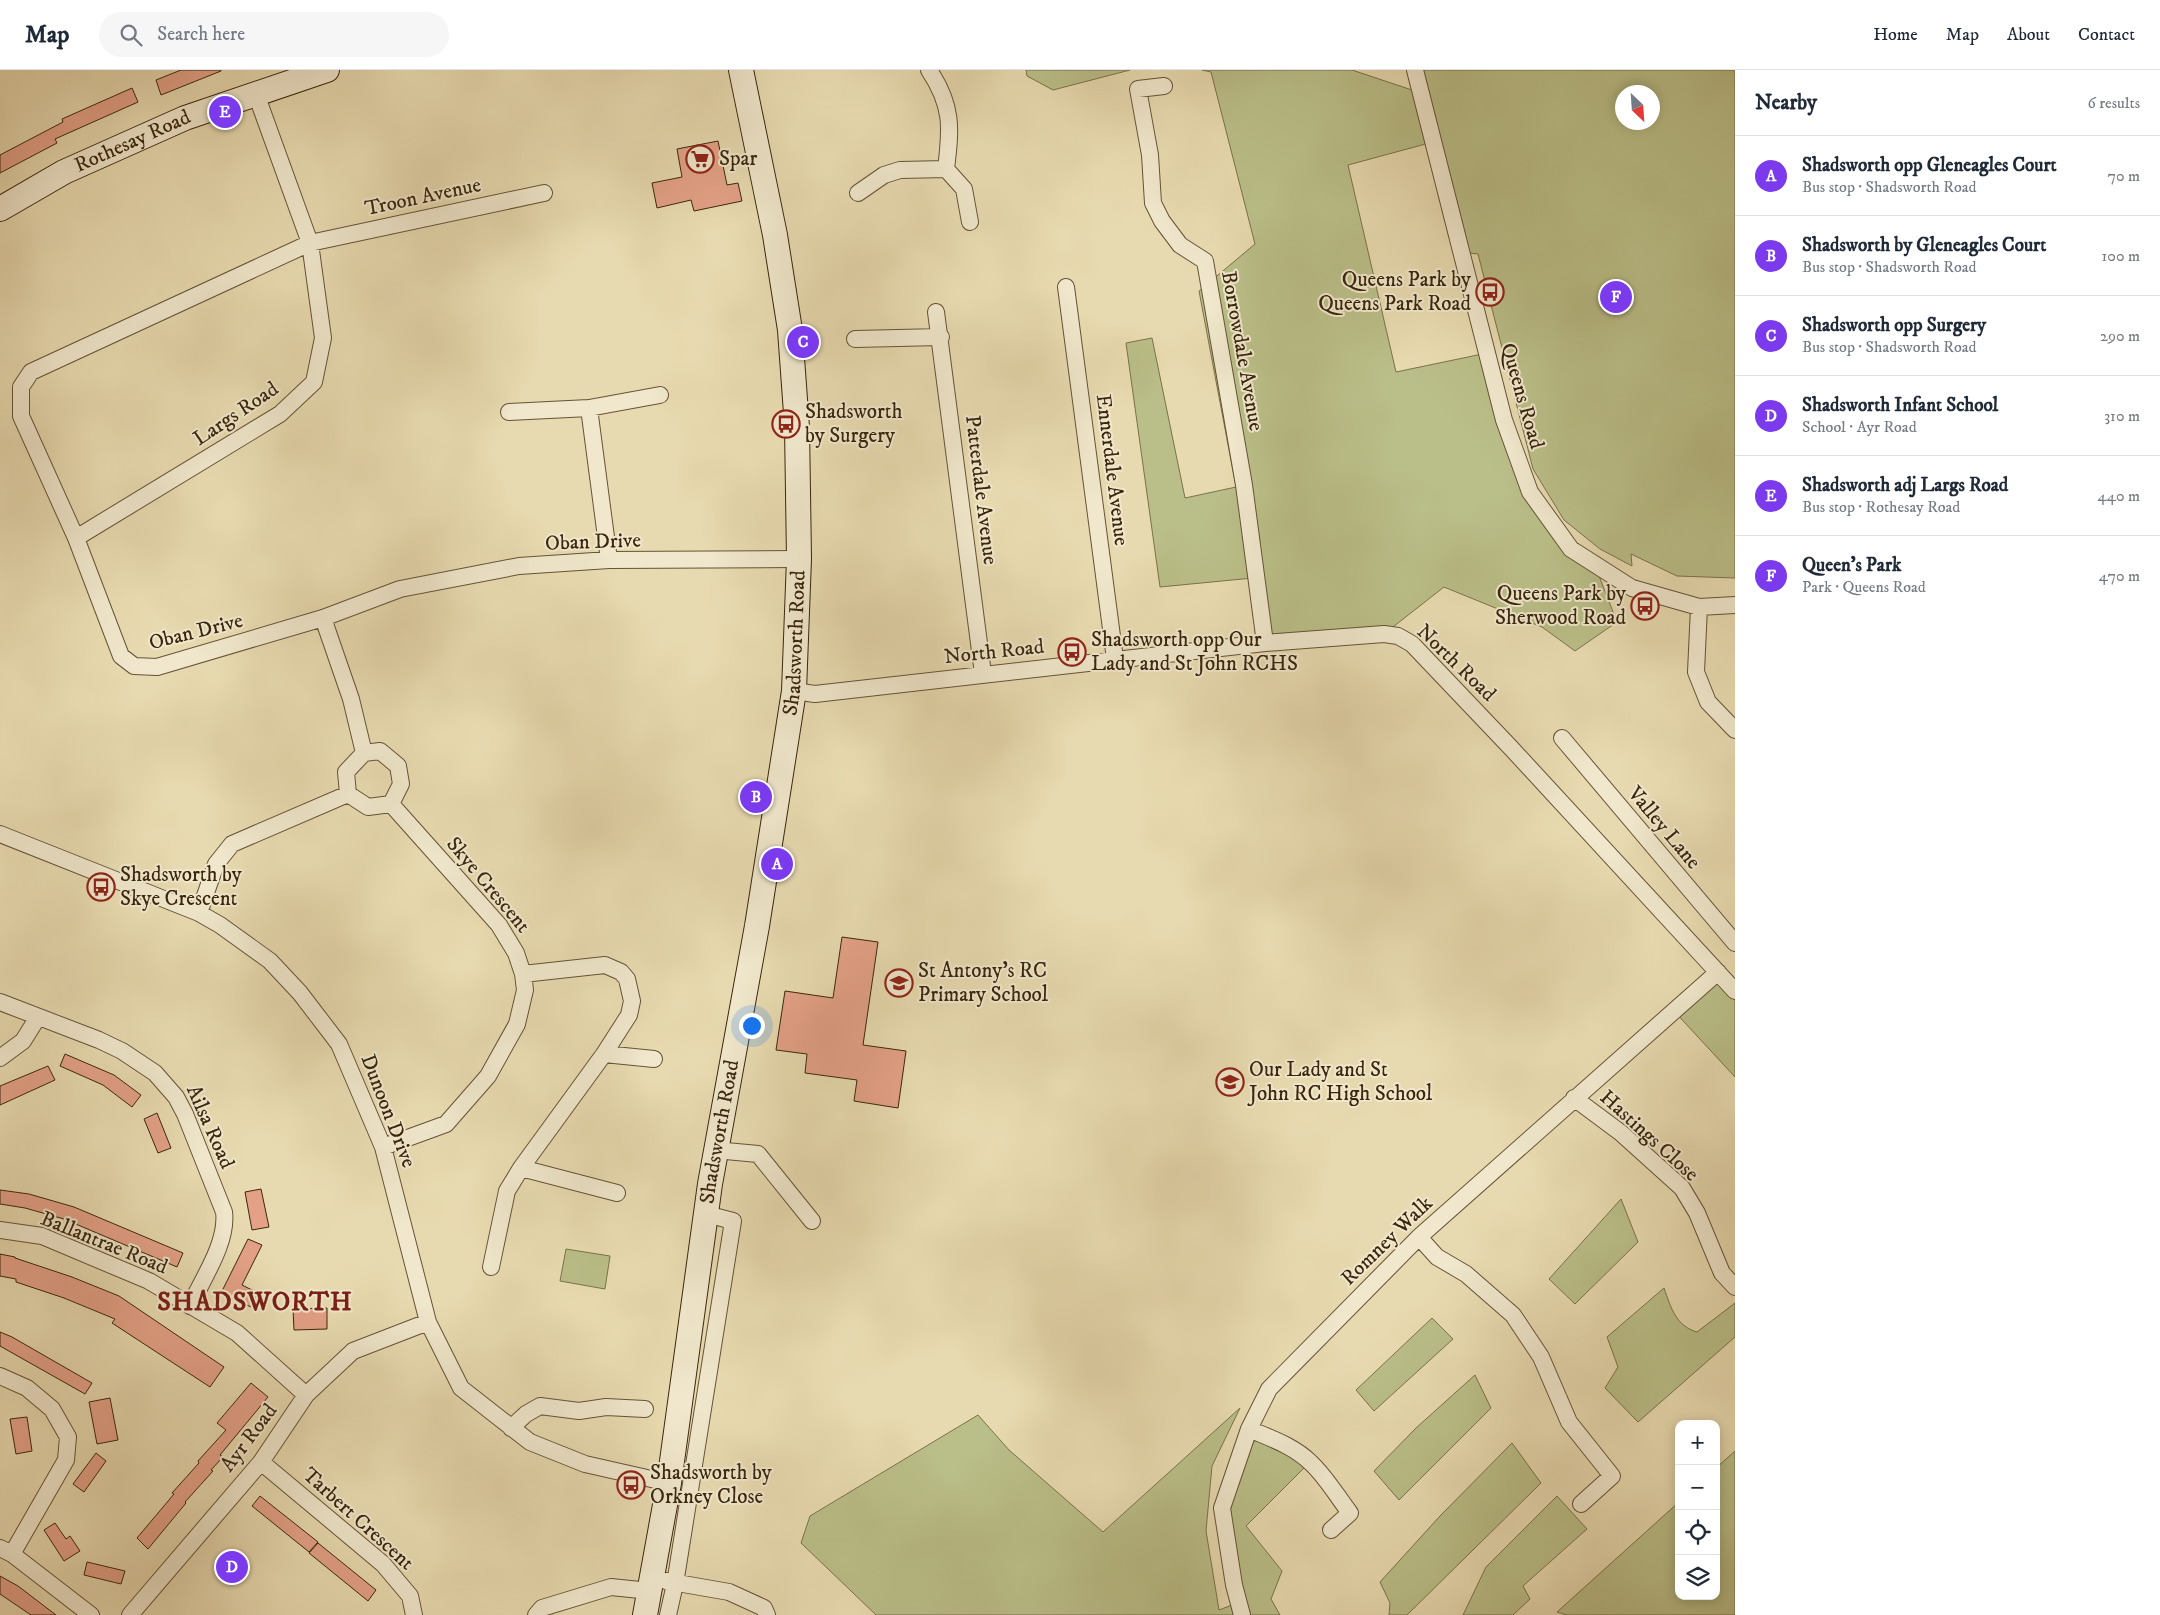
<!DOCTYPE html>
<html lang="en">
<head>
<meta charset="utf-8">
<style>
  :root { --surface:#fff; --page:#f6f6f7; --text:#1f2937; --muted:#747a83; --line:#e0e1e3; --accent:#7c3aed }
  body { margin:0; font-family:"IM FELL DW Pica",serif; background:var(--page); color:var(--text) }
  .controls { position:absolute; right:15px; bottom:15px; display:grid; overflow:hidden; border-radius:10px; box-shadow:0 2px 12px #0003 }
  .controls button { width:45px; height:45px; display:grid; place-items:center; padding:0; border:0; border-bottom:1px solid var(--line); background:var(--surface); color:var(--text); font:25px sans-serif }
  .compass { position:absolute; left:1615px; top:15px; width:45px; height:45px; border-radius:50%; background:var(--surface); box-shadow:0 2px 12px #0003; rotate:155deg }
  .you { position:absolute; left:751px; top:955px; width:18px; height:18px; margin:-12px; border:4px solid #fff; border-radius:50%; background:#1a73e8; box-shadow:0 0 0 8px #1a73e833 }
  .badge { display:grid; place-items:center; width:32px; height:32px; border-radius:50%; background:var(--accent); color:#fff; font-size:16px; font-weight:700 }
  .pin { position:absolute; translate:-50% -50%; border:2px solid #fff; box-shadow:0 1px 5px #0006 }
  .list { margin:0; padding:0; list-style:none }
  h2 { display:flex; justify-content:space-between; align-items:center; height:65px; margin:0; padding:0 20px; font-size:21px }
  h2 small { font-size:16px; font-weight:400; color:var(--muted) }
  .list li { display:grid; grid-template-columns:32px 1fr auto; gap:15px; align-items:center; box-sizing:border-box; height:80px; padding:0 20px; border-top:1px solid var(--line) }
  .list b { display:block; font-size:19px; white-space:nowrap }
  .list p { margin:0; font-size:16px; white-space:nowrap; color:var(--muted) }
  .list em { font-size:16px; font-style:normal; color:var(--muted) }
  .icon { flex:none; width:28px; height:28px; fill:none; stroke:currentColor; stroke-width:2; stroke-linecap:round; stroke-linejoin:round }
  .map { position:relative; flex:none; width:1735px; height:1545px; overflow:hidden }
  header { display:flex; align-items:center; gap:30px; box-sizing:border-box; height:70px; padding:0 25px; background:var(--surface); border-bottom:1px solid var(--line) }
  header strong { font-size:24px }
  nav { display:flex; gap:28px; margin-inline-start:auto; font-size:18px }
  .search { width:350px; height:45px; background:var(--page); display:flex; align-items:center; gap:12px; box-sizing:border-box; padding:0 18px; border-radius:28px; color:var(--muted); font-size:19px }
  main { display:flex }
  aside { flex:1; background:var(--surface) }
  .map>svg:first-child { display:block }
  .green { fill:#babe88; stroke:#7a724a; fill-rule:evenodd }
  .building { fill:#e4a187; stroke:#39260d }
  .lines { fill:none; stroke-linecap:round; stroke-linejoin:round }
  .street-casing { stroke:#655336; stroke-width:18 }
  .secondary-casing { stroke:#39260d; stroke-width:26 }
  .street { stroke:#f0e7cc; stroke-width:16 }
  .secondary { stroke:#f0e7cc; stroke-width:24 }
  .labels { text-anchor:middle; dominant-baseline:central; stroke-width:4; stroke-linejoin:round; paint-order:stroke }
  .street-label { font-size:21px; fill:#39260d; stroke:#f0e7cc }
  .poi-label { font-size:21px; fill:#39260d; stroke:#f0e7cc; text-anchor:start }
  .district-label { font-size:26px; font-weight:bold; letter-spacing:1px; fill:#7a1f14; stroke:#f0e7cc }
</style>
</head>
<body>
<header>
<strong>Map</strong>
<div class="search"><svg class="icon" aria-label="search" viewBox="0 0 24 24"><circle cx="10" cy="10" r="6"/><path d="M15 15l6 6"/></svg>Search here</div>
<nav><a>Home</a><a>Map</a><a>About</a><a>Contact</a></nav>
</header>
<main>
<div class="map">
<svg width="1735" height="1545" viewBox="0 0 1735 1545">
  <rect width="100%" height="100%" fill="#e8dab0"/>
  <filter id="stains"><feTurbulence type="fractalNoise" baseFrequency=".004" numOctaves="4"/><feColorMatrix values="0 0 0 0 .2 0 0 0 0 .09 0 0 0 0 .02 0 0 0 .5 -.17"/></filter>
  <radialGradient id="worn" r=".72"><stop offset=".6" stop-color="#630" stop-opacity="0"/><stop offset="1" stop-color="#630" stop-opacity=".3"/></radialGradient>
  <path class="green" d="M1026,0H1130L1053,20L1027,6Z
    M1202,0H1352L1421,23L1415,0H1735V508L1677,506L1631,484L1632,496L1600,479L1564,450L1533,399L1478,184L1461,182L1433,72L1348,95L1396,302L1487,283L1530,422L1594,493L1617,552L1575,581L1542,557L1444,517L1384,564L1265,573L1253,508L1160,517L1126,273L1152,268L1185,428L1236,417L1199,221L1255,174L1211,2ZM1622,22H1652V52H1622Z
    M1718,902L1735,921V1007L1674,941Z
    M1621,1129L1638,1172L1575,1234L1549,1209Z
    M566,1179L610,1186L605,1219L560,1211Z
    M1664,1218C1671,1238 1676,1256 1697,1262L1735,1233V1267L1638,1352L1605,1318L1618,1297L1607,1267Z
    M1432,1248L1453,1269L1374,1341L1356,1320Z
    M1475,1305L1491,1338L1399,1430L1374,1401L1416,1358Z
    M1240,1338L1212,1396L1206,1461L1219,1540L1232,1535L1236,1545H876L801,1473L810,1446L978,1345L1009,1380L1103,1462Z
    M1249,1359L1310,1392L1246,1456L1282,1501L1271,1529L1280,1545H1242L1222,1438Z
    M1512,1373L1541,1413L1407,1545H1389L1390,1533L1380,1512L1440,1446Z
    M1735,1381V1545H1567L1557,1542L1679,1432V1526H1716V1398Z
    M1557,1426L1587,1459L1523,1516L1530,1529L1513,1545H1463L1486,1497Z"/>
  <path class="building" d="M181,0H221V1L161,25L156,10Z
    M132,18L138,32L55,69L57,73L0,103V85L63,52L62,49Z
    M718,71L727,115L738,113L742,131L694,141L691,130L657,138L652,113L682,107L677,79Z
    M842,867L878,872L863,975L906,981L898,1038L854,1031L857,1010L805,1003L807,984L776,980L785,921L833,928Z
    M65,984L114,1005L141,1025L132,1037L103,1015L60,996Z
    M48,996L55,1010L0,1035V1016Z
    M157,1043L171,1078L158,1083L144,1049Z
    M261,1119L269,1157L252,1160L245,1122Z
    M0,1120L29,1124L74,1137L183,1183L177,1197L64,1149L25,1138L0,1134Z
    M248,1169L262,1175L242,1215L258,1223L251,1237L221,1223Z
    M0,1184L15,1187V1188L72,1207L119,1226L224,1297L210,1317L112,1253L115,1249L64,1228L16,1212V1209L0,1206Z
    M327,1238V1259L294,1260L293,1239Z
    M0,1262L12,1267L92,1313L85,1324L0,1276Z
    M251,1313L268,1327L220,1385L223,1387L211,1400L213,1401L185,1432L186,1433L148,1479L137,1468L174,1424L172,1423L199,1393L198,1391L226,1360L217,1353Z
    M110,1328L118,1370L97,1374L89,1332Z
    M27,1347L32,1381L16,1384L10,1349Z
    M96,1383L106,1391L84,1422L73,1414Z
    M260,1426L318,1472L309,1482L252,1436Z
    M55,1453L66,1469L70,1466L80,1481L64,1491L44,1460Z
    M318,1473L376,1520L368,1531L309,1483Z
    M87,1492L125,1501L121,1514L84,1505Z
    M0,1506L18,1516L56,1545H31L0,1524Z"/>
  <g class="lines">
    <g class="street-casing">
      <path id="street" d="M929,0C953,36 951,58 946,99L964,119L970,152
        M1415,0L1504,350L1530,422L1571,479L1632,518L1699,537L1735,535
        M1164,16L1138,19L1150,85L1153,133L1162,151L1180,175L1205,191L1244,415L1265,573
        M544,123L310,173L31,302L21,317V346L76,468L121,586L134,596L157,597L323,548L400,519L519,496L609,490L799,489
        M858,123L884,105L900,100L946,99
        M1066,217L1115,589
        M936,242L983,604
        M855,269L941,267
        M589,338L609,490
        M509,342L589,338L660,325
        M76,468L280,344L314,312L323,268L310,173L256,24
        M1699,537L1696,602L1708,632L1735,660
        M323,548L351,629L364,683
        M794,621L815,624L1265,573L1384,564L1398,566L1412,574L1512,679L1735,921
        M1562,668L1735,873
        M380,681L398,696L401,714L391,734L368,737L348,724L346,702L364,683Z
        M0,764L199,843L220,855L270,891L300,923L339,974L383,1077L428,1252L461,1318L530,1372L585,1394L669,1413
        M199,843L216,794L232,774L348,724
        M0,932L99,970L122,981L155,1003L176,1027L185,1044L224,1142C228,1172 203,1208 190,1236
        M604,984L654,989
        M0,988L23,971L38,947
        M1574,1028L1621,1063L1682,1118L1697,1143L1722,1203L1735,1217
        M383,1077L446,1054L488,1006L517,954L525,920L523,904L516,883L499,855L391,734
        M715,1080L758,1084L812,1151
        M521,1098L617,1123
        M0,1160L42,1166L149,1211L237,1263L306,1325
        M1419,1167L1437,1187L1466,1204L1513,1245L1541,1287L1569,1352L1612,1406L1581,1434
        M491,1197L507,1121L521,1098L604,984L629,945L632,931L627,909L621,902L605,895L523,904
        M0,1306L27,1318L52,1339L68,1367L66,1390L12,1484
        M511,1358L526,1344L540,1336L579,1341L606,1337L645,1339
        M1249,1359C1270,1368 1294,1376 1311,1393C1326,1407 1337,1426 1350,1443L1331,1460
        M261,1392L383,1494L410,1526L414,1545
        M0,1478L12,1484L91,1545
        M666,1511L729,1522L764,1538L767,1545
        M130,1545L261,1392L306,1325L353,1281L428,1252
        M536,1545L542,1538L611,1517L650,1521
        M668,1545L675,1514L733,1151L706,1144
        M1242,1545L1234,1515L1222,1438L1249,1359L1269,1319L1419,1167L1718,902"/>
    </g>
    <g class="secondary-casing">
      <g id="secondary">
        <path id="s1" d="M0,139L64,102L185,48L327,0"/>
        <path id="s2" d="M645,1545L669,1413L710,1114L757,856L794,621L799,489L797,357L790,260L775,165L741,0"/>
      </g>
    </g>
    <use href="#street" class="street"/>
    <use href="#secondary" class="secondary"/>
  </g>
  <defs>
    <g id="supermarket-ring" transform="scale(1.4375)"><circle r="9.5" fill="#f0e7cc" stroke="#8f2418" stroke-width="1.5"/><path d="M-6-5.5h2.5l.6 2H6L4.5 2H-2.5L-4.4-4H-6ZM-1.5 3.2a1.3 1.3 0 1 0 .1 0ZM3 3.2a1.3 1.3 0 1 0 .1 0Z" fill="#8f2418"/></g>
    <g id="bus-ring" transform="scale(1.4375)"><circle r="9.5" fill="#f0e7cc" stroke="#8f2418" stroke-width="1.5"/><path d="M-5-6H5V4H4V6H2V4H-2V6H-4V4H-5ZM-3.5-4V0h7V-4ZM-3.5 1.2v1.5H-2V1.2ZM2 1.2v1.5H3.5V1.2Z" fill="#8f2418"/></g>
    <g id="school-ring" transform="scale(1.4375)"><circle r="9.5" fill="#f0e7cc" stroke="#8f2418" stroke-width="1.5"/><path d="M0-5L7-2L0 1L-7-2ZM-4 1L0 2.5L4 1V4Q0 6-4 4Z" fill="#8f2418"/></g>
  </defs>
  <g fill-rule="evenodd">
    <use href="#supermarket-ring" x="700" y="89"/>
    <use href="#bus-ring" x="1490" y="222"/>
    <use href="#bus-ring" x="786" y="354"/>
    <use href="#bus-ring" x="1645" y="536"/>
    <use href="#bus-ring" x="1072" y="582"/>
    <use href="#bus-ring" x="101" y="817"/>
    <use href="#school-ring" x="899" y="913"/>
    <use href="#school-ring" x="1230" y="1012"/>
    <use href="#bus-ring" x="631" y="1415"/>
  </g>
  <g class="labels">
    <g class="street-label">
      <text stroke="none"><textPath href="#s1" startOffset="149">Rothesay Road</textPath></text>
      <text transform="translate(423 127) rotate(-12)">Troon Avenue</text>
      <text transform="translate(1242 281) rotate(80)">Borrowdale Avenue</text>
      <text transform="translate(1522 326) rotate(74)">Queens Road</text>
      <text transform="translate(236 344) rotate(-34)">Largs Road</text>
      <text transform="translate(1112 400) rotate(83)">Ennerdale Avenue</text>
      <text transform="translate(981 420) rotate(83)">Patterdale Avenue</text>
      <text transform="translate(593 472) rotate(-2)">Oban Drive</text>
      <text transform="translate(196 562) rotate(-14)">Oban Drive</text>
      <text stroke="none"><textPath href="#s2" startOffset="984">Shadsworth Road</textPath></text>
      <text transform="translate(994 582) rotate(-6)">North Road</text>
      <text transform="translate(1456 593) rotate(44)">North Road</text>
      <text transform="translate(1664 758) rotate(50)">Valley Lane</text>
      <text transform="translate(488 815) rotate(50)">Skye Crescent</text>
      <text transform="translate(388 1041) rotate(69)">Dunoon Drive</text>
      <text transform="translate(210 1057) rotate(66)">Ailsa Road</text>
      <text stroke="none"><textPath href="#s2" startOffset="489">Shadsworth Road</textPath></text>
      <text transform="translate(1649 1066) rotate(42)">Hastings Close</text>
      <text transform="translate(1387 1171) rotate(-44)">Romney Walk</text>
      <text transform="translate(104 1173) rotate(22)">Ballantrae Road</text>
      <text transform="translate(249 1368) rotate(-53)">Ayr Road</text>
      <text transform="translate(358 1449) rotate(42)">Tarbert Crescent</text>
    </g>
    <g class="poi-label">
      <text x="719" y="89">Spar</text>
      <text x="1471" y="210" text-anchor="end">Queens Park by<tspan x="1471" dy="24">Queens Park Road</tspan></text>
      <text x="805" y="342">Shadsworth<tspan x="805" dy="24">by Surgery</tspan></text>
      <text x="1626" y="524" text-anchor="end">Queens Park by<tspan x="1626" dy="24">Sherwood Road</tspan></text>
      <text x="1091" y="570">Shadsworth opp Our<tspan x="1091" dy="24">Lady and St John RCHS</tspan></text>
      <text x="120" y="805">Shadsworth by<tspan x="120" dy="24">Skye Crescent</tspan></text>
      <text x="918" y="901">St Antony's RC<tspan x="918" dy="24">Primary School</tspan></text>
      <text x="1249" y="1000">Our Lady and St<tspan x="1249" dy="24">John RC High School</tspan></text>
      <text x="650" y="1403">Shadsworth by<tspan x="650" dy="24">Orkney Close</tspan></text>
    </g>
    <g class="district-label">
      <text x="255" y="1232">SHADSWORTH</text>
    </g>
  </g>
  <rect width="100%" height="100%" filter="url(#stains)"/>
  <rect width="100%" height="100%" fill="url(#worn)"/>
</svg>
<div class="controls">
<button>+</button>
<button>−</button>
<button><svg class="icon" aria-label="locate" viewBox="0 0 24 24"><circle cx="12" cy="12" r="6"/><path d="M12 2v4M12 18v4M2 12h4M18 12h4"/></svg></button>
<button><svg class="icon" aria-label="layers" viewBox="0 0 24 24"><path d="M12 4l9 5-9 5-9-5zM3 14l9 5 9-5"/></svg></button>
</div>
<svg class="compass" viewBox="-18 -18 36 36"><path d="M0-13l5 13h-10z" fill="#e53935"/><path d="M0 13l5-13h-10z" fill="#747a83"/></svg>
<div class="you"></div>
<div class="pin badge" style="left:777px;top:794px">A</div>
<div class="pin badge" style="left:756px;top:727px">B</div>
<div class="pin badge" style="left:803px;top:272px">C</div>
<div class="pin badge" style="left:232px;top:1497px">D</div>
<div class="pin badge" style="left:225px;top:42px">E</div>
<div class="pin badge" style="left:1616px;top:227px">F</div>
</div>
<aside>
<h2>Nearby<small>6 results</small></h2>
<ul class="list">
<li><span class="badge">A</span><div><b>Shadsworth opp Gleneagles Court</b><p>Bus stop · Shadsworth Road</p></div><em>70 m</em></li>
<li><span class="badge">B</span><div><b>Shadsworth by Gleneagles Court</b><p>Bus stop · Shadsworth Road</p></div><em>100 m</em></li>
<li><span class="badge">C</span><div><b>Shadsworth opp Surgery</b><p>Bus stop · Shadsworth Road</p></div><em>290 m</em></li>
<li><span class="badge">D</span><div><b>Shadsworth Infant School</b><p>School · Ayr Road</p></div><em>310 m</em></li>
<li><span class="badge">E</span><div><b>Shadsworth adj Largs Road</b><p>Bus stop · Rothesay Road</p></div><em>440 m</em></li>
<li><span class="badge">F</span><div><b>Queen's Park</b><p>Park · Queens Road</p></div><em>470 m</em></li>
</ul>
</aside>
</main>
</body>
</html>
